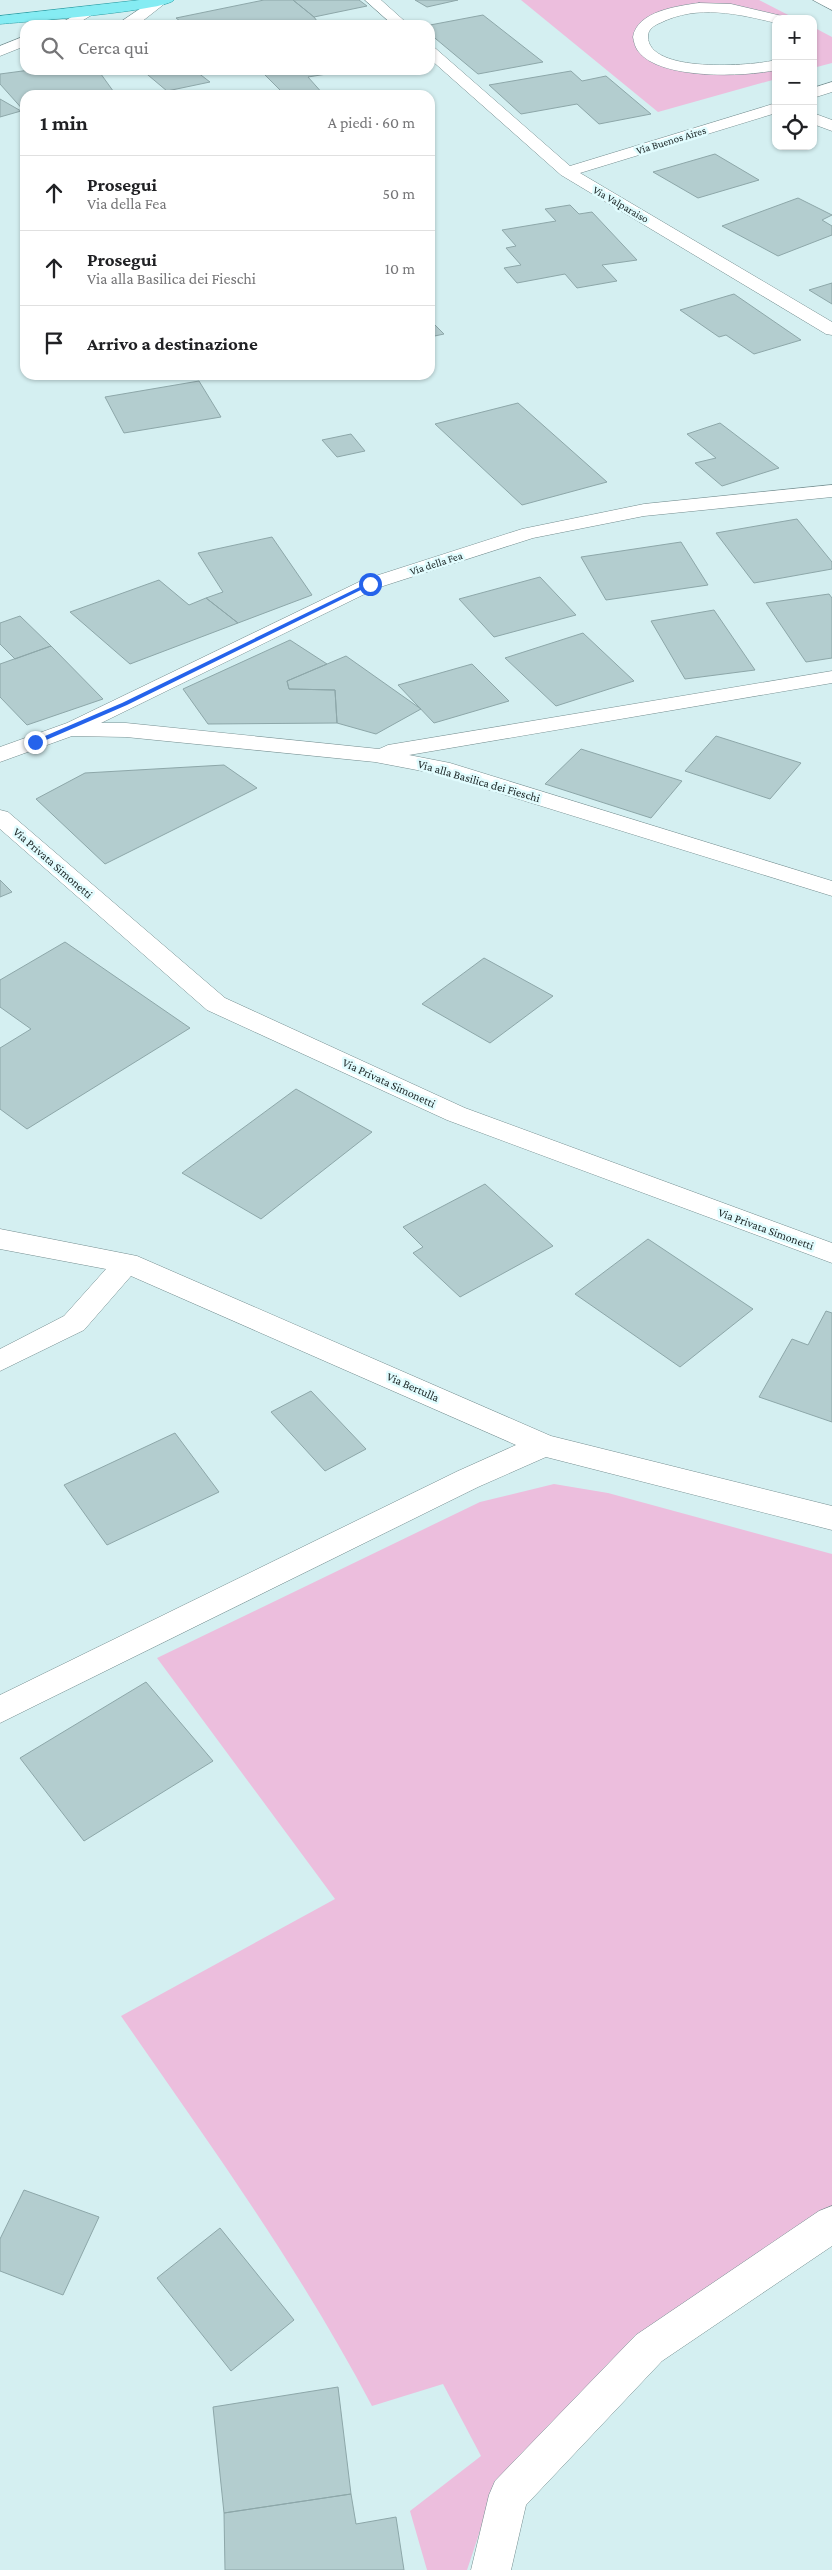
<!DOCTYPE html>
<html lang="it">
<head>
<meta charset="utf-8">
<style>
  :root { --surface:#fff; --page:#f6f6f6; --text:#202124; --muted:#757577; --line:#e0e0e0 }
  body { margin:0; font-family:"Crimson Pro",serif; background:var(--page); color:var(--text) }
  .controls { position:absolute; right:15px; top:15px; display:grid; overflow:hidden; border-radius:10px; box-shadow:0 1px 4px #0004 }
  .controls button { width:45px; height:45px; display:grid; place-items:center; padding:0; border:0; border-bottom:1px solid var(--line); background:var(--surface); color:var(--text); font:25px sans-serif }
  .stop { position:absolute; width:15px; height:15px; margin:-11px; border:4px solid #2563eb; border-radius:50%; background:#fff }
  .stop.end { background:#2563eb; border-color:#fff; box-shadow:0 1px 5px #0008 }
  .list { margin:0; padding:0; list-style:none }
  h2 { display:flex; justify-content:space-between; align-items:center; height:65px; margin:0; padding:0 20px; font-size:21px }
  h2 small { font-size:16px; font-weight:400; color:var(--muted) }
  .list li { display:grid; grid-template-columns:32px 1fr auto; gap:15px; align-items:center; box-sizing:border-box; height:75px; padding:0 20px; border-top:1px solid var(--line) }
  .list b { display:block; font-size:19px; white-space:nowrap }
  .list p { margin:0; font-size:16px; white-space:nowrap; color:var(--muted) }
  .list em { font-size:16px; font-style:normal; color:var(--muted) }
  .icon { flex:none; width:28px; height:28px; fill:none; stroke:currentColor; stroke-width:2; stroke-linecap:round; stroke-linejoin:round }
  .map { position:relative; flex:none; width:832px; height:2570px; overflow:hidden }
  .search { position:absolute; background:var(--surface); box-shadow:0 1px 4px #0004; left:20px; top:20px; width:415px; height:55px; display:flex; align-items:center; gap:12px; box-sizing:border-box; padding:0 18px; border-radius:15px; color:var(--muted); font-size:19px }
  .panel { position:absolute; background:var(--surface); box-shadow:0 1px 4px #0004; left:20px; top:90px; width:415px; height:290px; border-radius:15px }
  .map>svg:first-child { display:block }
  .green { fill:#ecbedd }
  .building { fill:#b3cdcf; stroke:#8da7a9 }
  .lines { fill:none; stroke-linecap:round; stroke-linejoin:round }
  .minor-casing { stroke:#748d8f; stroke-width:1 }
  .major-casing { stroke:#2a9ea5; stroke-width:1 }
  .minor { fill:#fff; fill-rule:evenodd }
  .major { fill:#85ecf3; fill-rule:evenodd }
  .route { fill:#2563eb }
  .labels { text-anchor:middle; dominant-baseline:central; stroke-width:5; stroke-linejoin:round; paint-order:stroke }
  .far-street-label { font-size:11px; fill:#192323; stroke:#e1fcfe }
  .street-label { font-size:12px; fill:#192323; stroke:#e1fcfe }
</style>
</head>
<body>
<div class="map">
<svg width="832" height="2570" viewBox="0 0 832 2570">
  <rect width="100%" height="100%" fill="#d4eff1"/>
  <path class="green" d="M521,0H759L796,19H777L706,8L647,24L643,46L678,65H776V79L658,112Z
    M813,27L832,37V63L813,68Z
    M554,1484L608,1493L832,1554V2210L621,2358L544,2430L488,2507L467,2570H427L410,2511L481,2456L443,2384L372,2406C300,2269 209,2143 121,2016L335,1899L157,1658L480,1502Z"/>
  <path class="building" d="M264,0H293L314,17L320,25H185L176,18Z
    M293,0H359L367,6L314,17Z
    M415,0H458L427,7Z
    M483,15L543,62L478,74L430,34V25Z
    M30,70H98L116,95H25V112L0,84V74Z
    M142,70H206L197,72L210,82L167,91Z
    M260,70H331L333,73L308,77L324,95H285Z
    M571,71L582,81L606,76L651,114L599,124L577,104L521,114L489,85Z
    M0,99L21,111L0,117Z
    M715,154L759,180L698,198L653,172Z
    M798,198L832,215L822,220L832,226V235L778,256L722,226Z
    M570,205L579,214L592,212L637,260L602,265L617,281L577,288L565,274L517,283L504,268L521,265L506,248L516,246L502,230L556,221L545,209Z
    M832,283V304L809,290Z
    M734,294L801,340L754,354L726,335L719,337L680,310Z
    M430,320L444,334L430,337Z
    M199,381L221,417L124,433L105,397Z
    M518,403L607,482L522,505L435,424Z
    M720,423L779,468L722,486L695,463L716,458L687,434Z
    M351,434L365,451L337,457L322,440Z
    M797,519L832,562V569L754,583L716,533Z
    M272,537L312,595L238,623L206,598L223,592L198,553Z
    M681,542L708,585L606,600L581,557Z
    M540,577L576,615L494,637L459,599Z
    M159,580L189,605L206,598L238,623L130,664L70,612Z
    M829,594L832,598V658L806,662L766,603Z
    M714,610L755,670L685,679L651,621Z
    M20,616L51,646L15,659L0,644V623Z
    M583,633L634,681L556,706L505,658Z
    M290,640L327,664L287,681L289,689L335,690L337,723L208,724L183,689Z
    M51,646L103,699L27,725L0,697V664Z
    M346,656L421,709L376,734L337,723L335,690L289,689L287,681Z
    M472,664L509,701L434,723L398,685Z
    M716,736L801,763L770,799L685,771Z
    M581,749L682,781L651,818L545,784Z
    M224,765L257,788L105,864L36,799L85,773Z
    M0,880L12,892L0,897Z
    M65,942L190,1028L27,1129L0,1109V1048L31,1029L0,1007V980Z
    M484,958L553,996L490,1043L422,1004Z
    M296,1089L372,1132L261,1219L182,1173Z
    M485,1184L553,1246L460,1297L413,1253L423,1247L403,1227Z
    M648,1239L753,1309L680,1367L575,1294Z
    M826,1311L832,1313V1422L759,1397L792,1339L808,1345Z
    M311,1391L366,1449L325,1471L271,1412Z
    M175,1433L219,1492L107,1545L64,1485Z
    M146,1682L213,1761L84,1841L20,1758Z
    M24,2190L99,2217L63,2295L0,2271V2239Z
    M220,2228L294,2320L231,2371L157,2278Z
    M338,2387L351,2494L224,2513L213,2407Z
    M351,2494L356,2524L396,2517L404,2570H225L224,2513Z"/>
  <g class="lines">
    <g class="minor-casing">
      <path id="minor" d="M153,0L168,1L140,23L116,25Z
        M365,0H381L409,25H393Z
        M813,0H832V10Z
        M699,3L731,4L782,16L784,19H776V23C738,14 698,4 660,23C655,25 648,29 648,36C647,74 752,66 776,60V70C745,77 659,80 638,51C635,47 634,42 633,37C637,11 678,6 699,3Z
        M90,6L97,10L95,13L75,25H58Z
        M25,36V46L0,56V46Z
        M430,46L435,48L570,166L776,103V113L580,173L832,322V335L826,334L561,175L430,59Z
        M832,82V92L813,98V88Z
        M813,113L832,120V131L813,124Z
        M832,485V497L644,516L533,538L377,588L101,723H126L379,749L388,745L832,671V683L409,755L450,763L832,881V896L438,774L375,762L126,737L72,736L0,762V747L67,723L363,580L522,529L644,504Z
        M0,810L8,812L225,998L465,1108L832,1243V1263L447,1120L207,1010L0,829Z
        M0,1229L137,1256L551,1436L832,1506V1530L546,1457L478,1487L0,1723V1695L458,1471L516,1445L131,1276L84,1330L0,1371V1349L64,1316L106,1269L0,1249Z
        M832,2206V2246L662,2361L526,2505L511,2570H471L489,2495L495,2481L636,2335L819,2211Z"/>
    </g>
    <g class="major-casing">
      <path id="major" d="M140,0H174C166,11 23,22 0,24V16Z"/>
    </g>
    <use href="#minor" class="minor"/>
    <use href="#major" class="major"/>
  </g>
  <path class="route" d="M368,583L373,584L127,705L37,744L31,742L122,703Z"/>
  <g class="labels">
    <g class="far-street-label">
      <text transform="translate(671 140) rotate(-17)">Via Buenos Aires</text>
      <text transform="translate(621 204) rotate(30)">Via Valparaiso</text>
      <text transform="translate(436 563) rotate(-18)">Via della Fea</text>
    </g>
    <g class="street-label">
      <text transform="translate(479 781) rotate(16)">Via alla Basilica dei Fieschi</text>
      <text transform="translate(53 863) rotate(41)">Via Privata Simonetti</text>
      <text transform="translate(389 1083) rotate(25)">Via Privata Simonetti</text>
      <text transform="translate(766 1229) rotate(20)">Via Privata Simonetti</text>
      <text transform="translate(413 1387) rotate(24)">Via Bertulla</text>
    </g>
  </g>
</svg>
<div class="controls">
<button>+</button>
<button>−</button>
<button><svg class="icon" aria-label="locate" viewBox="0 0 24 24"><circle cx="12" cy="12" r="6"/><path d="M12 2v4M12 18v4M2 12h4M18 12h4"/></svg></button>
</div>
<div class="stop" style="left:370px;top:584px"></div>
<div class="stop end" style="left:35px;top:742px"></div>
<div class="search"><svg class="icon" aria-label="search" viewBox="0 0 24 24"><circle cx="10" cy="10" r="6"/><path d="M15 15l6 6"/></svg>Cerca qui</div>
<section class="panel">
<h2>1 min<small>A piedi · 60 m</small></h2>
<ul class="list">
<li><svg class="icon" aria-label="ahead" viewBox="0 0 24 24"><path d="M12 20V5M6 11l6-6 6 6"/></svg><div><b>Prosegui</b><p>Via della Fea</p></div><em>50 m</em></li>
<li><svg class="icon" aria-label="ahead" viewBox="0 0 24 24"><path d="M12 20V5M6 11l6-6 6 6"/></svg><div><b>Prosegui</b><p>Via alla Basilica dei Fieschi</p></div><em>10 m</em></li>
<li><svg class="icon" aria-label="arrive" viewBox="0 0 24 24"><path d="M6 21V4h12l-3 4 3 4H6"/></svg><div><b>Arrivo a destinazione</b></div></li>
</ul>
</section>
</div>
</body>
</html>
